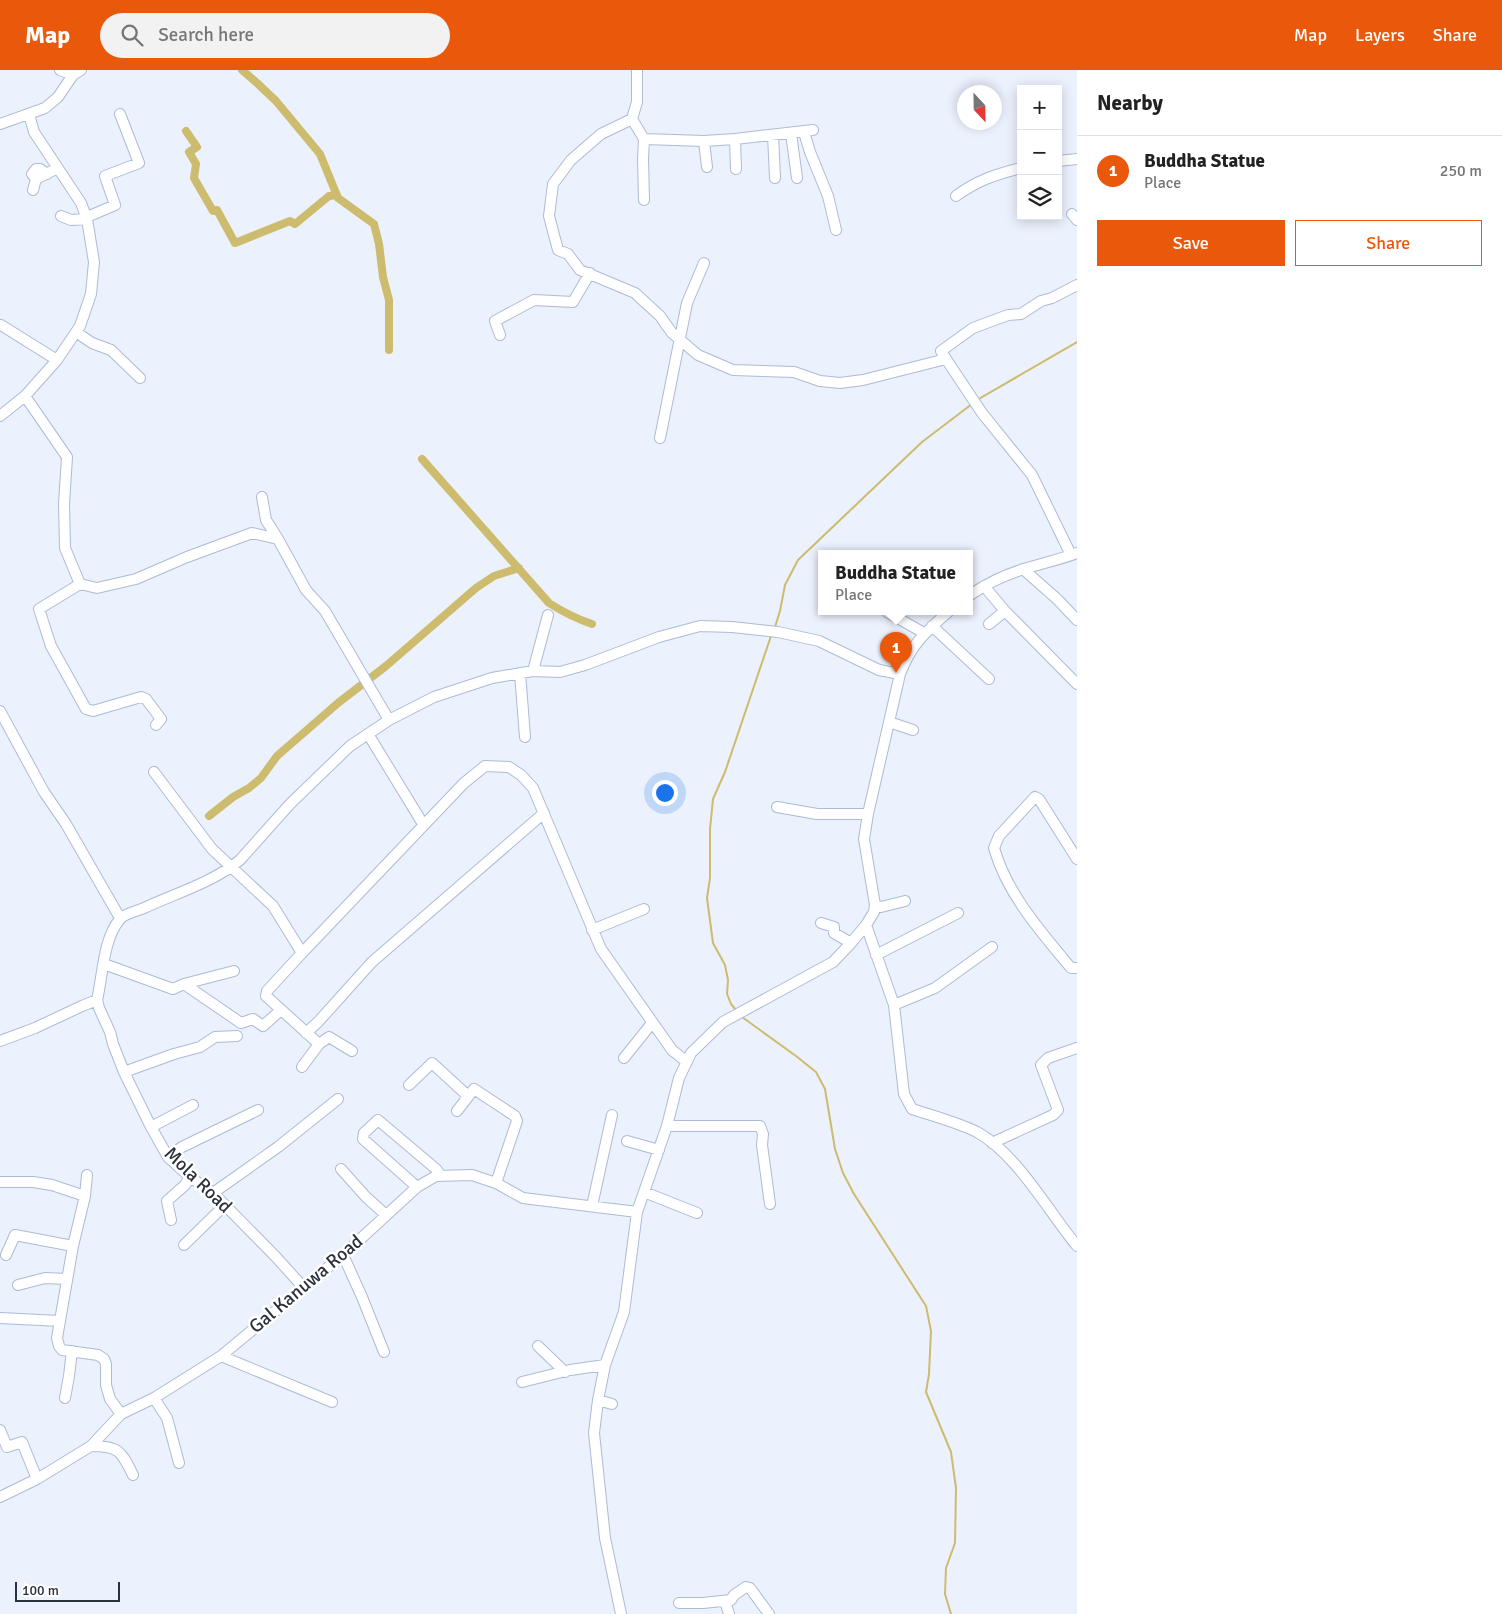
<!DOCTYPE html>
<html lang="en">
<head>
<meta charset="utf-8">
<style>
  :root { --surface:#fff; --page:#f2f2f2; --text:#222; --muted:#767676; --line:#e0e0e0; --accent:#ea580c }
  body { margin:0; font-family:Signika,sans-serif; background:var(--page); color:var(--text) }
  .controls { position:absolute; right:15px; top:15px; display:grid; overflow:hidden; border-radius:0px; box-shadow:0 2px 12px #0003 }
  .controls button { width:45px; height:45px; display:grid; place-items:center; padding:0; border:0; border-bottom:1px solid var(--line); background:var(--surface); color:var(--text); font:25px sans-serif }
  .compass { position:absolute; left:957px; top:15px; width:45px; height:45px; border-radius:50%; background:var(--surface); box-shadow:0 2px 12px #0003; rotate:158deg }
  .scale { position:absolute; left:15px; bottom:12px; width:105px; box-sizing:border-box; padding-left:5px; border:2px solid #2b313c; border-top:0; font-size:14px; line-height:18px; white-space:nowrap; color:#2b313c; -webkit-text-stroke:4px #fff; paint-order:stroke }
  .you { position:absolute; left:664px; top:722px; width:18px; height:18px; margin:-12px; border:4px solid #fff; border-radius:50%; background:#1a73e8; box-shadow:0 0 0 8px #1a73e833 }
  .badge { display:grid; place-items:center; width:32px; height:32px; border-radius:50%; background:var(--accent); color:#fff; font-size:16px; font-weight:700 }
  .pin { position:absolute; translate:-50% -41px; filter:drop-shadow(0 1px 2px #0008) }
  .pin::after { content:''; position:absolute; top:26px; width:18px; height:15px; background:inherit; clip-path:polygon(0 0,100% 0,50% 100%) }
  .popup { position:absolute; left:818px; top:480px; width:155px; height:65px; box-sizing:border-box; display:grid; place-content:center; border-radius:0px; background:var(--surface); filter:drop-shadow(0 1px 4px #0005); font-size:16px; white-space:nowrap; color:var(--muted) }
  .popup b { font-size:19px; color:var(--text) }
  .popup::after { content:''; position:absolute; left:50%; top:100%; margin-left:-10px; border:10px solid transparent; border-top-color:var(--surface) }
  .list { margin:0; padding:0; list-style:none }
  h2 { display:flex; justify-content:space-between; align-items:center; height:65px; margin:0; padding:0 20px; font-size:21px }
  h2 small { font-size:16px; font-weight:400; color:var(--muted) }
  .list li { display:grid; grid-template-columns:32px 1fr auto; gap:15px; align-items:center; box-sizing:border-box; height:70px; padding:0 20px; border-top:1px solid var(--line) }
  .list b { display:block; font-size:19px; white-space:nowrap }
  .list p { margin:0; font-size:16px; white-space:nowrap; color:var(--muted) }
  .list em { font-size:16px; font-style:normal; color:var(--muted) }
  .actions { display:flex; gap:10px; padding:15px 20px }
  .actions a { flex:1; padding:11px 0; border:1px solid var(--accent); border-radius:0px; text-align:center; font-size:18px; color:var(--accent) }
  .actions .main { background:var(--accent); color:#fff }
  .icon { flex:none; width:28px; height:28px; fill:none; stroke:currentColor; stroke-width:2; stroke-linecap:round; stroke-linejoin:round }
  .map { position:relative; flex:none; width:1077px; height:1544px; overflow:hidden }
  header { display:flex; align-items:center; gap:30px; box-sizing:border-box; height:70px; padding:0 25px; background:var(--accent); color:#fff }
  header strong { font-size:24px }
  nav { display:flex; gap:28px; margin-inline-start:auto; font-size:18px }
  .search { width:350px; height:45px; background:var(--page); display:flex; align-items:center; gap:12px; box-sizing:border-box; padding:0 18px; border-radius:28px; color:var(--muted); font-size:19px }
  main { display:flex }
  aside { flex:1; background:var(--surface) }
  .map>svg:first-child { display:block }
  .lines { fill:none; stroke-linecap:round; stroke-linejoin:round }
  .stream { stroke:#cdbb6e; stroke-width:2 }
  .canal { stroke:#cdbb6e; stroke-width:8 }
  .minor-casing { stroke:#acbbd6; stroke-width:12 }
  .minor { stroke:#fff; stroke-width:10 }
  .labels { text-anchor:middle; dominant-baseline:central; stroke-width:5; stroke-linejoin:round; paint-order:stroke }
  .street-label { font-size:19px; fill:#2b313c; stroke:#fff }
</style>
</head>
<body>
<header>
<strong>Map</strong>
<div class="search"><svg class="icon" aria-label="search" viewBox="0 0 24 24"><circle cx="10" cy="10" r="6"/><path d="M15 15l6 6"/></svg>Search here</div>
<nav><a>Map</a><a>Layers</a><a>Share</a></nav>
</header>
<main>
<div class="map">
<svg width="1077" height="1544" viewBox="0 0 1077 1544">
  <rect width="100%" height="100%" fill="#ebf1fd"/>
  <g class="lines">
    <path class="stream" d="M977,330L1077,272
      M775,557L780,541L785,515L798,490L922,372L972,334
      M736,940L731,934L727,924L728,910L725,895L713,873L707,828L710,808V759L713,729L725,702L771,566
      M742,947L796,986L816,1002L825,1019L835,1079L843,1103L854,1124L926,1236L931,1261L929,1304L926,1322L951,1382L956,1418L955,1473L946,1498L945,1524L951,1544"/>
    <path class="canal" d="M242,0L257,13L276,31L320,84L338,128L374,154L379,174L383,207L389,230V280
      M186,61L197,77L189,82L196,94L194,108L213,141L217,140L235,173L290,151L295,154L329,126L337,125
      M422,389L549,533C563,542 577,549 592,554
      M209,746L233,727L249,718L261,708L277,686L338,633L386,596L476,518L494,506L519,498"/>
    <g class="minor-casing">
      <path id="minor" d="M60,0L73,5
        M637,0V32L632,49L601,64L571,90L553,114L549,146L558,180L568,184L580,200L635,223L660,246L672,263L698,285L733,300L794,302L820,311L840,313L863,310L946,289L982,343L1032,405L1071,485
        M632,49L644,69L643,89L644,130
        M0,54L45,38L58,27L73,5L81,0
        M804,62L810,82L828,126L836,160
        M791,63L797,108
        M773,65L775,108
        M644,69L704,71L735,69L813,60
        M735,69L736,99
        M704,71L707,97
        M1058,91L1077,89
        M36,109L32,104L36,99H40L47,104
        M33,120L36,109L58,98
        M956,126C978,110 994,105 1021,98
        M1072,144L1077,150
        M61,146L71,150L87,149
        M87,147L115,135L105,106L139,93L120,44
        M1,255L57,290
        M76,262L92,273L111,280L140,308
        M500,265L495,251L534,230L573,232L590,203
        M946,289L941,281L973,258L1008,245L1021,244L1041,231L1052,228L1077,215
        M25,326L67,387L64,434L65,478L80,514L97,518L136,509L187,487L252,463L278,469L306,520L325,541L389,650
        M0,346L25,326L57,290L80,256L91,224L94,192L87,149L81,133L34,62L29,44
        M660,368L687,233L704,193
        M262,427L266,450L278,469
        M1023,499L1057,529L1077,550
        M80,514L39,539L51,576L86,639L93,641L141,627L146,629L161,649L156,655
        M984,516L1005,541L1077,614
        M970,525C986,514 1004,505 1024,499C1042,493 1059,490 1077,483
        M887,542L924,563
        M989,554L1005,541
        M932,556L989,609
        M533,601L548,545
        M520,603L525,667
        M0,641L44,722L66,754L120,848
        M889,652L913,660
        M368,664L423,754
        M154,702L212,779L273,836L302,883L464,713L485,696L509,697L521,705L533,718L601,879L672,980L687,992
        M777,737L817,744H868
        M1077,789L1039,729L1035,727L999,766L994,778C1007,824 1041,862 1071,898H1077
        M875,835L881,837L905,831
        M821,853L834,857V863L851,873
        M866,855L894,935L904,1024L912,1039C933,1046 956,1052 977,1062C1017,1084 1048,1141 1077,1176
        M592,860L644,839
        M302,883L267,921L266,926L319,974L329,967L352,981
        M876,885L958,843
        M104,894L173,919L184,914L241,953L253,949L263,956L281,940
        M184,914L234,901
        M97,930L99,938L110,962L113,974L124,1002L151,1057L168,1087L190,1107L213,1123L276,1187L303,1217
        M894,935L935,918L992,877
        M306,963L318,952L372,892L544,743
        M0,971L35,958L82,936L97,930C103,905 103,869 120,849C124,844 137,841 144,838C176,823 212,813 240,790L290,734L350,676L389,650L434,627L492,608L533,601L560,602L585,595L659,567L700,556L732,557L778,562L819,571L879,600L900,604C912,573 925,563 948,542
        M624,988L652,953
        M302,997L319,974
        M124,1002L174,984L200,977L215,967L237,966
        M409,1015L432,993L468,1026
        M457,1041L474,1019L515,1046L517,1051L496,1113
        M667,1056H760L763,1064L762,1075L770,1134
        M151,1057L193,1035
        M627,1071L659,1080
        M992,1073L1053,1045L1058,1040L1041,995L1048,988L1077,978
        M168,1087L182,1077L258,1040
        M341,1099L366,1127L386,1145
        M0,1112H33L52,1115L85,1126L73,1176L57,1268L59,1276L62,1280L98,1285L104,1289L106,1294V1315L110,1329L121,1344
        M417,1117L363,1069L364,1063L378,1050L436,1099L441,1106
        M644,1122L697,1143
        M213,1123L278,1077L338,1029
        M85,1126L87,1105
        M592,1136L612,1045
        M171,1150L167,1131L185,1115L190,1107
        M184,1175L225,1135
        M6,1185L15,1165L73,1176
        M343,1185L362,1227L384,1282
        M18,1215L45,1208L67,1209
        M0,1248L60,1251
        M538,1276L565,1302
        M221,1286L332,1332
        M522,1312L570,1300L605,1295
        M65,1328L69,1306L72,1281
        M154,1328L167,1348L179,1393
        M598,1330L612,1334
        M0,1360L7,1377L22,1372L37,1409
        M91,1376C119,1376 121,1381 133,1405
        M0,1427L37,1409L91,1376L121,1344L154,1328L221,1286L343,1185L417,1117L436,1106L472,1105L496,1113L523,1128L637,1142
        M725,1531L729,1544
        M679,1533H703L731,1530L734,1525L746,1517L750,1518L769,1544
        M621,1544L605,1468L594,1363L598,1330L605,1295L624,1242L637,1142L667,1056L679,1008L691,983L723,952L833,892L851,873L866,855L874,842L875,835L864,769L868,744L900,604"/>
    </g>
    <use href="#minor" class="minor"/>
  </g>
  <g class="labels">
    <g class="street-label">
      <text transform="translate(198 1110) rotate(44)">Mola Road</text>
      <text transform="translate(306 1214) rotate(-40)">Gal Kanuwa Road</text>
    </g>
  </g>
</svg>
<div class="controls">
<button>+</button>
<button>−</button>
<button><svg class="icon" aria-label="layers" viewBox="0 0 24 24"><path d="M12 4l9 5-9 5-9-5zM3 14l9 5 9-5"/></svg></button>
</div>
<svg class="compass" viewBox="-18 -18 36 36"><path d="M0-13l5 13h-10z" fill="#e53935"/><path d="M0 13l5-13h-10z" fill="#767676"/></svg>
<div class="scale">100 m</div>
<div class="you"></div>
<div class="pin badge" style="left:896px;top:603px">1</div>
<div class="popup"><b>Buddha Statue</b>Place</div>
</div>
<aside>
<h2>Nearby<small></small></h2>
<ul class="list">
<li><span class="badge">1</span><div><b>Buddha Statue</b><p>Place</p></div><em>250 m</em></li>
</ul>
<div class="actions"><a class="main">Save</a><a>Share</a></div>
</aside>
</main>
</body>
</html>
